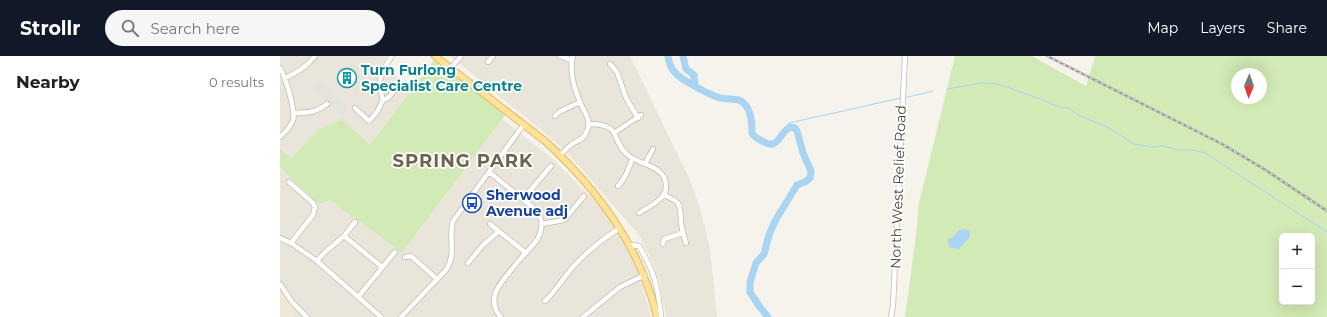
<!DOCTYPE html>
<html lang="en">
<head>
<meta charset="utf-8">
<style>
  :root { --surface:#fff; --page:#f6f6f6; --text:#202124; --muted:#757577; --line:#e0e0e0; --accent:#111827 }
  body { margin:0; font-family:Montserrat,sans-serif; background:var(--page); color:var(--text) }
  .controls { position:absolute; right:12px; bottom:12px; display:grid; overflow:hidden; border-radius:6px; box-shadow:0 4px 16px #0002 }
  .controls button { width:36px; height:36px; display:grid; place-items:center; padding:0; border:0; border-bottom:1px solid var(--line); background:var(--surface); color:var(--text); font:20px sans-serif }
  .compass { position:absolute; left:951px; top:12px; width:36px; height:36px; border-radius:50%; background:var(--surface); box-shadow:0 4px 16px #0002; rotate:182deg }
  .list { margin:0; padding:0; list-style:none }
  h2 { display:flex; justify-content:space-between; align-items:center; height:52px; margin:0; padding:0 16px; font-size:17px }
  h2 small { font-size:13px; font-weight:400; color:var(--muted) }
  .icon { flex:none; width:22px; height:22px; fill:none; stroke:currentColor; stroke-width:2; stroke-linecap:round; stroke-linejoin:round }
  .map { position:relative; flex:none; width:1047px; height:261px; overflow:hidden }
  header { display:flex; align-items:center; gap:24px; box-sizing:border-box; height:56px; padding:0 20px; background:var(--accent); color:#fff }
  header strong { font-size:19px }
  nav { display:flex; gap:22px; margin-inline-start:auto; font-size:14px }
  .search { width:280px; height:36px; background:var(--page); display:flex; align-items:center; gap:10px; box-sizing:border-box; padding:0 14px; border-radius:22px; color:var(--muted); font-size:15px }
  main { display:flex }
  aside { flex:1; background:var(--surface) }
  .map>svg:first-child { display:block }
  .residential { fill:#eae5da }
  .education { fill:#efe8d6 }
  .green { fill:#d2eab5; fill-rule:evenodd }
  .parking { fill:#e5e3e0 }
  .water { fill:#a9d4f2 }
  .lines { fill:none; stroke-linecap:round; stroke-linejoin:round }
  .stream { stroke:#a9d4f2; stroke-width:1 }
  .river { stroke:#a9d4f2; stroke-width:7 }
  .minor-casing { stroke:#c2bbae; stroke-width:6 }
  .major-casing { stroke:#e6c16a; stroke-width:8 }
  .minor { stroke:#fff; stroke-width:4.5 }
  .major { stroke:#ffe39c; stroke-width:5.5 }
  .rail-casing { stroke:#9a9a9a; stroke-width:2.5 }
  .rail { stroke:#fff; stroke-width:1; stroke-dasharray:3; stroke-linecap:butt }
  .labels { text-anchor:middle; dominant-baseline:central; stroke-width:3.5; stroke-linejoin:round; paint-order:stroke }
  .culture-label { font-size:14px; font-weight:bold; fill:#0d838f; stroke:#fff; text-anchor:start }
  .street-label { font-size:14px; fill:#4b4439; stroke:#fff }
  .transit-label { font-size:14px; font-weight:bold; fill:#164399; stroke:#fff; text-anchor:start }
  .district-label { font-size:18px; font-weight:bold; letter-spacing:1px; fill:#6e6250; stroke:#fff }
</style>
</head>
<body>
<header>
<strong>Strollr</strong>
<div class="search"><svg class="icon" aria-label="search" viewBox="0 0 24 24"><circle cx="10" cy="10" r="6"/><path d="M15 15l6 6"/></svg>Search here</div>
<nav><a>Map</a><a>Layers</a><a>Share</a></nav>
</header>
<main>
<aside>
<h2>Nearby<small>0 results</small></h2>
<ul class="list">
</ul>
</aside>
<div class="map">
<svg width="1047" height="261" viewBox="0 0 1047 261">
  <rect width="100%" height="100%" fill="#f6f3ec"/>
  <path class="residential" d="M0,0H107L102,8L132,33L90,89L38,74L11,103L0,93Z
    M169,0H350L409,122L419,149L430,192L437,261H386L380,227L375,211L359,179L299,110L281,91L249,64L205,29L181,8Z
    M222,63L273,103L324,155L341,182L359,217L371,261H0V112L39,148L50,144L122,197Z"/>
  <path class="education" d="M0,233L16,256L12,261H0Z"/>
  <path class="green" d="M675,0H752L806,30L815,0H1047V261H625L637,172L638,151ZM957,18H981V42H957ZM1002,180H1032V246H1002Z
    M154,4L226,58L122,197L50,144L39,148L0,112V93L11,102L38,74L62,63L90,89Z"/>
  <path class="parking" d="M40,23L53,34L52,36L53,39L55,38L65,47L64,49L68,52L62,59L55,54L56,52L55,50L53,52L46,46V44L44,42L45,40L41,37H38L33,32Z"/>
  <path class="water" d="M685,173L690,176L689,182L679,193L672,192L668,188V183L674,181L679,174Z"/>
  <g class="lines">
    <path class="stream" d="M667,33L701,27L718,28L763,44L776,50L788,52L800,60L827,71L854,88L871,91L883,90L898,94H913L925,97L1047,176
      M624,42L653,35
      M506,74L507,70L509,67L621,42"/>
    <path class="river" d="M388,0C390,19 403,23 418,32C424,35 431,39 437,41C444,44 452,42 459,44C471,49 472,65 472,77C474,81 478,83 482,85C499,95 498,78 510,71L515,72L517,75L523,97L531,115L530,122L525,126L517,129L495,165L489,179L484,198L476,207L470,226V236L479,250L488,261
      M403,0L406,13L414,19L415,30"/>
    <g class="minor-casing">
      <path id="minor" d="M280,0L292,4
        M208,6L213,0
        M330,8L337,16L346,42L358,62
        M0,12C5,20 16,55 13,64C11,71 5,76 0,81
        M171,12L181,0
        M5,22C18,16 26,11 35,0
        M103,44L108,42L114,35
        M75,52L89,65L97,56L103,44C97,24 100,17 112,0
        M14,57C27,57 37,56 47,48
        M275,60L279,56L300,46
        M309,68C345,68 329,85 349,100C361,109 385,110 386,129C386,135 384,140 380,143C374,149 366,152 359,157
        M334,77L361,59
        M280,99C284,96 288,91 292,88C297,85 303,84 306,77C313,65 304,57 300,46C294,32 289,14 293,0
        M365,108L373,93
        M209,116L255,153C264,163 263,173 257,184C247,196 218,226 215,238C213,247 215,255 221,261
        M9,126L33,147L35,151L33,159L11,187
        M338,130C346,123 348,112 353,102
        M384,139C401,146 400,148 401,165C401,172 404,180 406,187
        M243,143L271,110
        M210,168L246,197
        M262,168L284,164L304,140
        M64,180L102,211
        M0,182L11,187L37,205L101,261
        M383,188L384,183L403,177
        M351,189L359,190C374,215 378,230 381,260
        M125,201L131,200L157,223
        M37,205L45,196L64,180L75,166
        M188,207L203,189L219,175
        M0,228L12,246L27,261
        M78,241L115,196
        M265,245C276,235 283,222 293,211C308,194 321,184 340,172
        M121,261L166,214C177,198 168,182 173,165L244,68
        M303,261L340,231L365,219
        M611,261L613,249L625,0"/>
    </g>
    <g class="major-casing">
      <path id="major" d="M155,0L265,85C318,134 360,190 377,261"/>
    </g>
    <use href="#minor" class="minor"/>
    <use href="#major" class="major"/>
    <g class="rail-casing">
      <path id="rail" d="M767,0L942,88L984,113L1047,155"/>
    </g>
    <use href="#rail" class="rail"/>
  </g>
  <defs>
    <g id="building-ring" transform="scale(1)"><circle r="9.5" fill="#fff" stroke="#0f9aa8" stroke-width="1.5"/><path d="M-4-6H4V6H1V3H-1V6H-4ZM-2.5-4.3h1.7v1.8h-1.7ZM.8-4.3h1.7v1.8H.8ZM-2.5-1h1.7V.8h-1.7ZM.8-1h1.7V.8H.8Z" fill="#0f9aa8"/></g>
    <g id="bus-ring" transform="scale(1)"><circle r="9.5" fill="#fff" stroke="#1a4fb4" stroke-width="1.5"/><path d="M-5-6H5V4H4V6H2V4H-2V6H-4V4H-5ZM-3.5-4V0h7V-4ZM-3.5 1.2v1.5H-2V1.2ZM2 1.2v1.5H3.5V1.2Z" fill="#1a4fb4"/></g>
  </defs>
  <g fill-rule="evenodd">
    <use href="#building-ring" x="67" y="22"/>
    <use href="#bus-ring" x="192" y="147"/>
  </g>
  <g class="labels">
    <g class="culture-label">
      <text x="81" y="14">Turn Furlong<tspan x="81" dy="16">Specialist Care Centre</tspan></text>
    </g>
    <g class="street-label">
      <text transform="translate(618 131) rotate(-88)">North West Relief Road</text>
    </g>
    <g class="transit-label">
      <text x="206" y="139">Sherwood<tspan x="206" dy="16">Avenue adj</tspan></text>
    </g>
    <g class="district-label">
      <text x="183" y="105">SPRING PARK</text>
    </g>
  </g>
</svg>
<div class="controls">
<button>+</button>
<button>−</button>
</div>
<svg class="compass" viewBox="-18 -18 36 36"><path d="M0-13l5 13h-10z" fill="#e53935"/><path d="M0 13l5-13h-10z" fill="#757577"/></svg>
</div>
</main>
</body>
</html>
